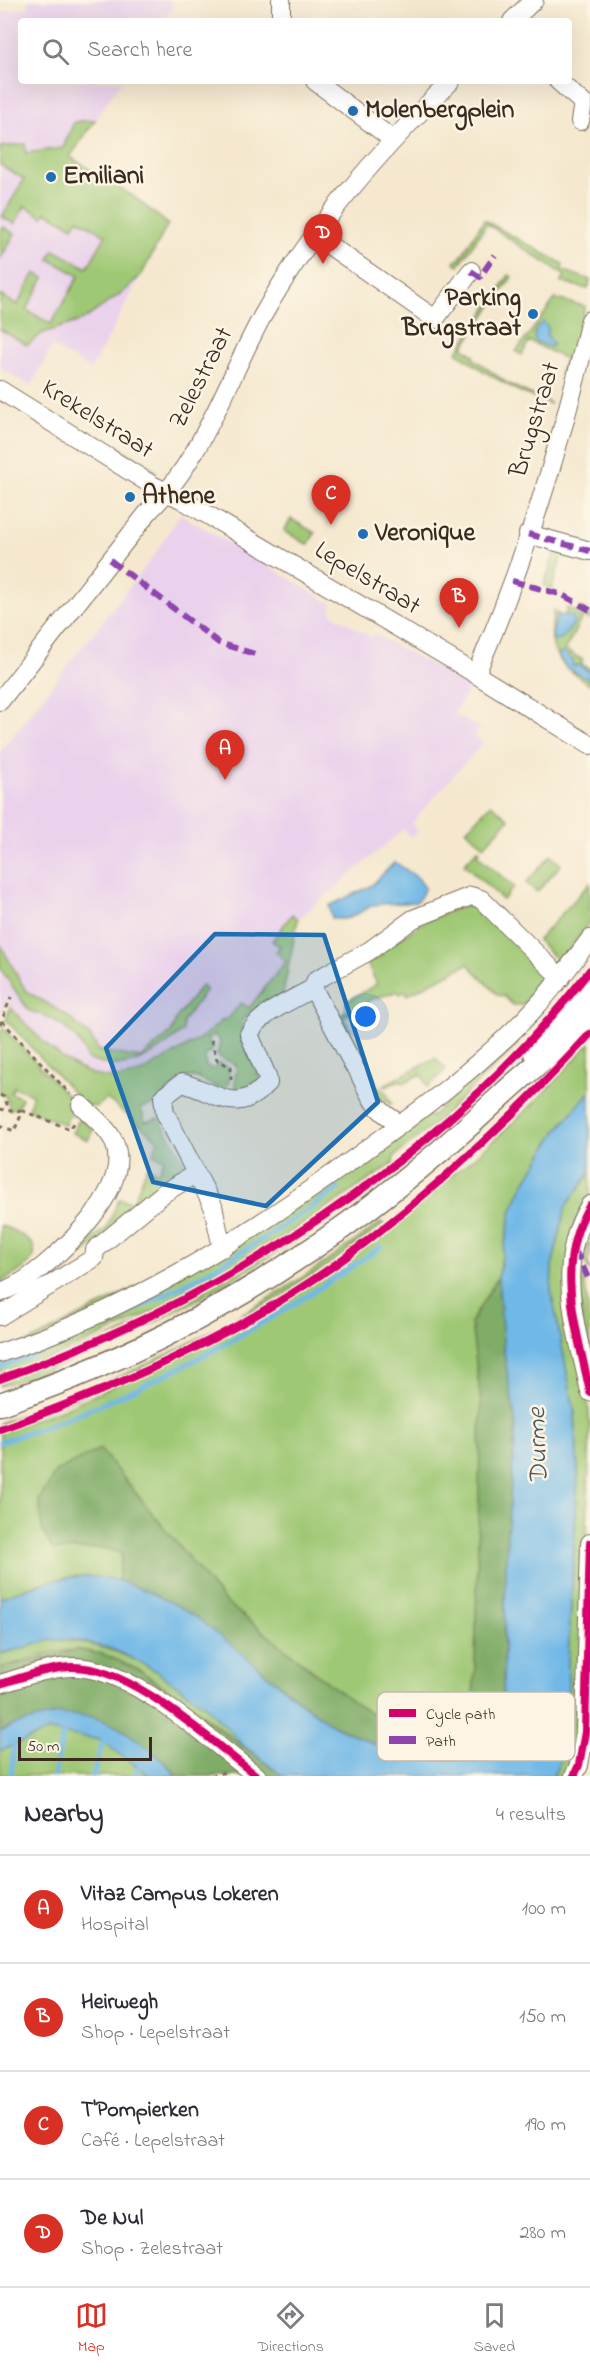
<!DOCTYPE html>
<html lang="en">
<head>
<meta charset="utf-8">
<style>
  :root { --surface:#fff; --page:#f2f2f3; --text:#2b2b33; --muted:#7c7c81; --line:#e1e1e2; --accent:#d93025 }
  body { margin:0; font-family:"Indie Flower",sans-serif; background:var(--page); color:var(--text) }
  .scale { position:absolute; left:18px; bottom:15px; width:134px; box-sizing:border-box; padding-left:6px; border:3px solid #3b2a1e; border-top:0; font-size:16px; line-height:21px; white-space:nowrap; color:#3b2a1e; -webkit-text-stroke:4px #fcf5e5; paint-order:stroke }
  .you { position:absolute; left:366px; top:1017px; width:21px; height:21px; margin:-15px; border:4px solid #fff; border-radius:50%; background:#1a73e8; box-shadow:0 0 0 9px #1a73e833 }
  .badge { display:grid; place-items:center; width:39px; height:39px; border-radius:50%; background:var(--accent); color:#fff; font-size:20px; font-weight:700 }
  .pin { position:absolute; translate:-50% -50px; filter:drop-shadow(0 2px 3px #0008) }
  .pin::after { content:''; position:absolute; top:32px; width:21px; height:18px; background:inherit; clip-path:polygon(0 0,100% 0,50% 100%) }
  .list { margin:0; padding:0; list-style:none }
  h2 { display:flex; justify-content:space-between; align-items:center; height:78px; margin:0; padding:0 24px; font-size:26px }
  h2 small { font-size:20px; font-weight:400; color:var(--muted) }
  .list li { display:grid; grid-template-columns:39px 1fr auto; gap:18px; align-items:center; box-sizing:border-box; height:108px; padding:0 24px; border-top:2px solid var(--line) }
  .list b { display:block; font-size:22px; white-space:nowrap }
  .list p { margin:0; font-size:20px; white-space:nowrap; color:var(--muted) }
  .list em { font-size:20px; font-style:normal; color:var(--muted) }
  .icon { flex:none; width:33px; height:33px; fill:none; stroke:currentColor; stroke-width:2; stroke-linecap:round; stroke-linejoin:round }
  .map { position:relative; flex:none; width:590px; height:1776px; overflow:hidden }
  .search { position:absolute; background:var(--surface); box-shadow:0 6px 24px #0002; left:18px; right:18px; top:18px; height:66px; display:flex; align-items:center; gap:15px; box-sizing:border-box; padding:0 21px; border-radius:6px; color:var(--muted); font-size:22px }
  .sheet { height:510px; background:var(--surface) }
  nav { display:flex; justify-content:space-around; align-items:center; box-sizing:border-box; height:84px; border-top:2px solid var(--line); background:var(--surface); font-size:16px; color:var(--muted) }
  nav a { display:grid; justify-items:center; gap:3px }
  nav .on { color:var(--accent) }
  .map>svg:first-child { display:block }
  .built { fill:#ead1ec }
  .green { fill:#9fc874; stroke:#6d7949; stroke-width:1.5 }
  .forest { fill:#7fac66; stroke:#5d6b42; stroke-width:1.5 }
  .water { fill:#6fb8e7; stroke:#557182; stroke-width:1.5 }
  .lines { fill:none; stroke-linecap:round; stroke-linejoin:round }
  .stream { stroke:#6fb8e7; stroke-width:5 }
  .minor-casing { stroke:#7c6c5c; stroke-width:20 }
  .major-casing { stroke:#7c6c5c; stroke-width:25 }
  .path { stroke:#7c6c5c; stroke-width:3; stroke-dasharray:4.5 4.5; stroke-linecap:butt }
  .minor { stroke:#fff; stroke-width:18 }
  .major { stroke:#fff; stroke-width:22 }
  .quiet { stroke:#8e44ad; stroke-width:6; stroke-dasharray:12 6; stroke-linecap:butt }
  .cycleway-casing { stroke:#fcf5e5; stroke-width:11 }
  .cycleway { stroke:#d6006c; stroke-width:8 }
  .marked { fill:#1f6fb2; fill-opacity:0.2; stroke:#1f6fb2; stroke-width:4.5; stroke-linejoin:round }
  .poi-dot { fill:#1f6fb2; stroke:#fcf5e5; stroke-width:2 }
  .labels { text-anchor:middle; dominant-baseline:central; stroke-width:5; stroke-linejoin:round; paint-order:stroke }
  .poi-label { font-size:26px; font-weight:bold; fill:#3b2a1e; stroke:#fcf5e5; text-anchor:start }
  .street-label { font-size:26px; fill:#3b2a1e; stroke:#fcf5e5 }
  .water-label { font-size:27px; font-style:italic; fill:#4b555a; stroke:#fcf5e5 }
  .key { fill:#fcf5e5; stroke:#c2b8a9; stroke-width:1.5 }
  .key-label { font-size:16px; fill:#3b2a1e }
</style>
</head>
<body>
<div class="map">
<svg width="590" height="1776" viewBox="0 0 590 1776">
  <rect width="100%" height="100%" fill="#fcf5e5"/>
  <filter id="ink" filterUnits="userSpaceOnUse"><feTurbulence type="fractalNoise" baseFrequency=".0167" numOctaves="2"/><feDisplacementMap in="SourceGraphic" scale="12" xChannelSelector="R" yChannelSelector="G"/><feConvolveMatrix kernelMatrix="1 2 1 2 8 2 1 2 1" color-interpolation-filters="sRGB"/></filter>
  <filter id="wash" filterUnits="userSpaceOnUse"><feTurbulence type="fractalNoise" baseFrequency=".008" numOctaves="4" result="noise"/><feDisplacementMap in="SourceGraphic" scale="24" xChannelSelector="R" yChannelSelector="G"/><feGaussianBlur stdDeviation="1.35" result="paint"/><feColorMatrix in="noise" values="0 0 0 0 0 0 0 0 0 0 0 0 0 0 0 0 0 1.4 0 .05"/><feComposite in="paint" operator="in"/></filter>
  <g filter="url(#wash)">
    <rect width="100%" height="100%" fill="#f5e8cf"/>
    <path class="built" d="M28,0H170L173,7L164,21H21V81H122L69,157L133,196L168,224L91,370L52,346L31,386L0,368V12L29,8Z
      M180,514L332,604L331,613L370,637L374,634L470,686L454,714L480,728L474,736L483,742L412,823L418,832L410,837L404,829L298,919L283,994L227,1021L223,1019L209,1034L146,1070L126,1077L110,1078L91,1074L67,1061L37,1037L7,1002L0,1016V752L152,558Z"/>
    <path class="green" d="M95,120L70,157L133,196L168,224L142,274L126,290L83,320L43,333L27,345L0,329V295L17,305L35,273L44,278L26,310L51,324L79,276L49,259L54,250L87,268L106,235L78,219L73,227L46,212L43,217L25,206L15,224L2,217L24,179L0,165V147L25,144L26,153L63,148L74,122Z
      M484,220L563,264L562,270L590,280L588,289L561,282L565,276L487,224L459,265L454,262L460,258Z
      M3,227L15,234L1,258L0,232Z
      M509,275L512,277L463,347L474,355L473,358L507,383L551,404L520,392L485,372L457,352Z
      M555,299L585,306L569,372L564,374L560,373L566,359L529,341L522,355L516,352Z
      M120,447L155,471L152,476L117,452Z
      M291,519L315,533L308,545L284,531Z
      M556,548L563,550L552,589L544,586Z
      M567,608L579,613L582,608L590,613V619L583,616L565,650L583,660L581,664L590,669V685C555,661 547,653 554,610L559,615L565,616Z
      M491,804L509,819L484,846L466,830Z
      M478,849L480,851L477,855L514,887L503,900L464,864Z
      M551,855L561,865L537,892L526,883Z
      M590,883V921L559,963L538,940Z
      M467,905L477,906L550,974L522,1005H513L504,996L498,995L468,964L407,995L406,991L400,994L398,991L367,1001L368,1004L343,1017L378,1087L386,1092L392,1105L375,1092L337,1016L349,1010L346,1002L377,984L367,963L383,955L381,952L428,919Z
      M292,914L298,919L283,994L243,1018L244,1045L260,1078L259,1086L234,1094L236,1065L217,1056L220,1042L215,1035L207,1039L213,1049L205,1056L206,1067L213,1069L219,1063L229,1068V1082L226,1087L229,1093L195,1077L184,1078L156,1104L141,1108L145,1122L159,1118L186,1165L183,1170L53,1279L0,1309V1299L106,1229L119,1199L133,1202L147,1167L158,1172L164,1159L153,1154L158,1140L107,1099L95,1107L83,1103L6,1020L10,1007C38,1038 78,1085 125,1077C140,1075 154,1065 167,1058C188,1046 207,1036 223,1019L227,1020L241,1003L249,1008L286,961L276,952L280,946L272,941Z
      M0,944L26,991L66,1015L90,1036L99,1051L141,1058L171,1033L177,1017L202,985L206,989L183,1022V1031C153,1055 127,1076 87,1059C80,1034 54,1016 29,1011L0,968Z
      M3,1028L80,1109L74,1116L69,1115L65,1125L28,1109L33,1095L14,1087L11,1093L22,1098L17,1108L10,1109L6,1096L0,1094V1034Z
      M519,1033L517,1045L439,1120L394,1157L393,1164C339,1199 288,1237 232,1269C158,1313 81,1347 0,1377V1357L325,1190L425,1113L431,1117Z
      M590,1043V1091L556,1132L523,1186L512,1210L498,1277L471,1322L481,1403L475,1669L471,1722L466,1731L445,1737L406,1730L384,1723L340,1692L223,1600L100,1450L53,1550L104,1548L123,1554L118,1581L75,1576L37,1584L0,1598V1431L63,1409L194,1350L326,1273L383,1232L427,1194L474,1158L533,1104Z
      M435,1058L446,1069L428,1087L421,1074L403,1083L400,1080L386,1087L384,1085Z
      M80,1118L93,1130L88,1140L72,1133Z
      M590,1173V1196L573,1229L590,1425L581,1733L568,1776H553L562,1757L568,1731V1660L578,1473L575,1414L551,1290L552,1266L566,1206Z
      M368,1187V1190C256,1271 132,1345 0,1386V1381L104,1341L179,1304L276,1249Z
      M590,1212V1259L588,1242L586,1252L590,1272L579,1252Z
      M381,1222L384,1224C270,1314 137,1379 0,1426V1423C136,1377 267,1309 381,1222Z
      M0,1225C49,1243 43,1262 0,1282Z
      M576,1264C590,1274 590,1350 590,1371Z
      M51,1640C108,1640 161,1669 205,1705C229,1725 249,1749 272,1769C223,1733 136,1650 76,1650C51,1650 24,1661 0,1668V1654Z
      M54,1689L216,1776H0V1707Z"/>
    <path class="forest" d="M498,1277L504,1352L516,1424L507,1535L502,1727L497,1743L489,1756L477,1763L440,1768L411,1762L327,1722L195,1617L118,1581L122,1553L104,1548L53,1550L42,1530L39,1500L56,1471L100,1449L223,1600L340,1692L384,1723L406,1730L445,1737L466,1731L471,1722L475,1669L481,1403L471,1322Z
      M75,1650L103,1654L141,1671L283,1776H173L175,1773L162,1759L129,1735L95,1718L16,1724L0,1732V1668Z"/>
    <path class="water" d="M543,322L548,327L547,335L553,345L551,347L536,342C532,333 536,327 543,322Z
      M567,615L573,617L574,624L562,638L554,641L552,634L557,616Z
      M563,652L573,660V666L579,665L590,672V680L566,668L558,655Z
      M395,862L419,879L425,888L418,901C404,904 394,903 380,904C360,906 357,923 332,918L329,906L371,886Z
      M590,1091V1173L566,1206L552,1266L551,1290L575,1414L578,1473L568,1660V1731L562,1757L553,1776H283L244,1746L205,1705L150,1667L112,1649L73,1640H51L0,1654V1598C39,1583 77,1569 119,1581C144,1589 175,1603 197,1618C242,1650 280,1689 325,1720C337,1729 352,1733 366,1740C411,1761 481,1776 502,1727L507,1535L516,1424L504,1352L498,1277L512,1210L523,1186L556,1132Z
      M58,1714C70,1715 84,1714 95,1718C124,1726 155,1751 175,1774L173,1776H150L100,1740L49,1731L0,1751V1732L16,1724Z"/>
    <g class="lines">
      <path class="stream" d="M0,1367C121,1324 233,1263 338,1189
        M0,1442C137,1398 263,1329 381,1247
        M11,1776L14,1745
        M54,1776L63,1734
        M93,1776L103,1742
        M135,1776L138,1768"/>
    </g>
  </g>
  <g filter="url(#ink)">
    <g class="lines">
      <g class="minor-casing">
        <path id="minor" d="M281,0V21
          M512,21L534,0
          M315,81L392,139
          M558,81L583,103L580,121
          M316,236L435,319L471,271
          M0,390L152,485L181,499L456,662L590,745
          M528,534L590,551
          M476,674C524,563 563,438 590,320
          M0,701L149,511C203,459 227,380 263,315C312,227 380,151 451,81
          M354,1066L313,988L316,980L369,951L413,919L471,896L481,899L561,978
          M359,1073C371,1098 375,1111 401,1124
          M590,1205C553,1263 577,1329 590,1392
          M222,1248L213,1206L165,1113L163,1097L182,1083C220,1093 235,1117 268,1083L267,1076L249,1034C261,1012 291,1001 313,988
          M0,1293C9,1288 20,1284 28,1278C61,1254 134,1188 114,1142C108,1128 92,1116 81,1105
          M0,1316L94,1258L95,1250L164,1193L195,1174
          M0,1353C125,1312 238,1242 345,1165C409,1119 483,1065 536,1007C556,985 573,962 590,939
          M0,1684C23,1677 47,1668 71,1667C131,1665 210,1741 257,1776
          M574,1776L579,1765L585,1732L590,1543"/>
      </g>
      <g class="major-casing">
        <path id="major" d="M535,1053L590,985
          M0,1404C190,1341 356,1233 500,1097C531,1068 563,1045 590,1013"/>
      </g>
      <path class="path" d="M2,1021L70,1094
        M0,1025L11,997
        M211,1040L217,1060L231,1067V1082
        M0,1095L4,1097L10,1111H23
        M0,1109L10,1111
        M0,1125L14,1131L23,1111L70,1129L75,1122
        M211,1776L225,1772"/>
      <use href="#minor" class="minor"/>
      <use href="#major" class="major"/>
      <path class="quiet" d="M471,271L480,277L495,255
        M528,534L590,551
        M110,560L219,643L258,655
        M512,581L563,595L590,610
        M575,1250L590,1282"/>
      <g class="cycleway-casing">
        <path id="cycleway" d="M590,1205C553,1263 577,1329 590,1392
          M0,1379C226,1298 441,1161 590,970
          M0,1429C127,1384 260,1325 367,1241C447,1179 522,1108 590,1034
          M0,1684C23,1677 47,1668 71,1667C131,1665 210,1741 257,1776
          M574,1776L579,1765L585,1732L590,1543"/>
      </g>
      <use href="#cycleway" class="cycleway"/>
    </g>
  </g>
  <path class="marked" d="M215,934L324,935L378,1102L266,1206L153,1182L106,1048Z"/>
  <g class="poi-dot">
    <circle cx="353" cy="111" r="6"/>
    <circle cx="51" cy="177" r="6"/>
    <circle cx="533" cy="314" r="6"/>
    <circle cx="130" cy="497" r="6"/>
    <circle cx="363" cy="534" r="6"/>
  </g>
  <g class="labels">
    <g class="poi-label">
      <text x="365" y="111">Molenbergplein</text>
      <text x="63" y="177">Emiliani</text>
      <text x="521" y="299" text-anchor="end">Parking<tspan x="521" dy="30">Brugstraat</tspan></text>
      <text x="142" y="497">Athene</text>
      <text x="375" y="534">Veronique</text>
    </g>
    <g class="street-label">
      <text transform="translate(202 378) rotate(-63)">Zelestraat</text>
      <text transform="translate(97 420) rotate(32)">Krekelstraat</text>
      <text transform="translate(536 420) rotate(-73)">Brugstraat</text>
      <text transform="translate(367 579) rotate(31)">Lepelstraat</text>
    </g>
    <g class="water-label">
      <text transform="translate(539 1446) rotate(-92)">Durme</text>
    </g>
  </g>
  <rect x="377" y="1692" width="198" height="69" rx="9" class="key"/>
  <rect x="389" y="1709" width="27" height="8" fill="#d6006c"/>
  <rect x="389" y="1736" width="27" height="8" fill="#8e44ad"/>
  <g class="key-label">
    <text x="426" y="1719">Cycle path</text>
    <text x="426" y="1746">Path</text>
  </g>
</svg>
<div class="scale">50 m</div>
<div class="you"></div>
<div class="pin badge" style="left:225px;top:780px">A</div>
<div class="pin badge" style="left:459px;top:628px">B</div>
<div class="pin badge" style="left:331px;top:525px">C</div>
<div class="pin badge" style="left:323px;top:264px">D</div>
<div class="search"><svg class="icon" aria-label="search" viewBox="0 0 24 24"><circle cx="10" cy="10" r="6"/><path d="M15 15l6 6"/></svg>Search here</div>
</div>
<section class="sheet">
<h2>Nearby<small>4 results</small></h2>
<ul class="list">
<li><span class="badge">A</span><div><b>Vitaz Campus Lokeren</b><p>Hospital</p></div><em>100 m</em></li>
<li><span class="badge">B</span><div><b>Heirwegh</b><p>Shop · Lepelstraat</p></div><em>150 m</em></li>
<li><span class="badge">C</span><div><b>T'Pompierken</b><p>Café · Lepelstraat</p></div><em>190 m</em></li>
<li><span class="badge">D</span><div><b>De Nul</b><p>Shop · Zelestraat</p></div><em>280 m</em></li>
</ul>
</section>
<nav>
<a class="on"><svg class="icon" aria-label="map" viewBox="0 0 24 24"><path d="M3 6l6-2 6 2 6-2v14l-6 2-6-2-6 2zM9 4v14M15 6v14"/></svg>Map</a>
<a><svg class="icon" aria-label="directions" viewBox="0 0 24 24"><path d="M12 3l9 9-9 9-9-9zM9 14v-3h6M13 9l2 2-2 2"/></svg>Directions</a>
<a><svg class="icon" aria-label="saved" viewBox="0 0 24 24"><path d="M7 4h10v16l-5-4-5 4z"/></svg>Saved</a>
</nav>
</body>
</html>
